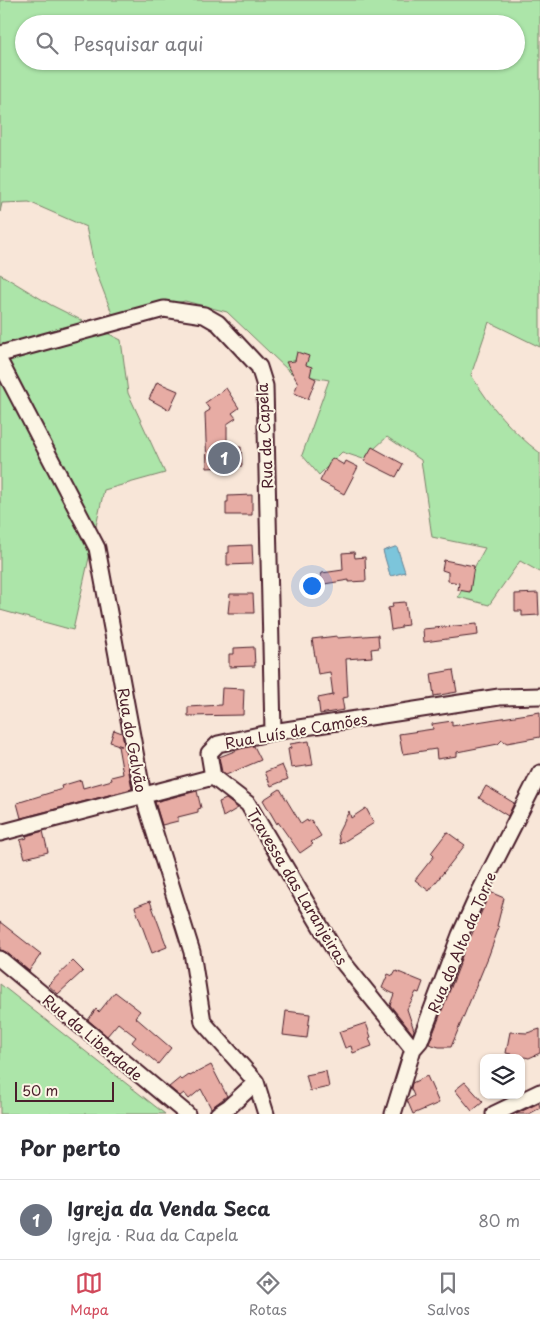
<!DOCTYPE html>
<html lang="pt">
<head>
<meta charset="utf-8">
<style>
  :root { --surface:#fff; --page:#f2f2f3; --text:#2b2b33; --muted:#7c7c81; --line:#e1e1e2; --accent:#d1495b }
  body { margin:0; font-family:"Playpen Sans",sans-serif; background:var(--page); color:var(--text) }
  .controls { position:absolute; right:15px; bottom:15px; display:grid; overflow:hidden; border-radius:10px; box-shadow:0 1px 4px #0004 }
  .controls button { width:45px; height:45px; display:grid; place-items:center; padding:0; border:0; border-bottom:1px solid var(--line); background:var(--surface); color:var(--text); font:25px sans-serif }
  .scale { position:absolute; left:15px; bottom:12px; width:99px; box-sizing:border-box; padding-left:5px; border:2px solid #4a1f2b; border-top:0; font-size:14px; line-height:18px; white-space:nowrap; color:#4a1f2b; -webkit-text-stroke:4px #fcf5e5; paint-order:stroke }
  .you { position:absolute; left:311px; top:585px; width:18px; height:18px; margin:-12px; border:4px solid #fff; border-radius:50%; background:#1a73e8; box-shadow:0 0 0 8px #1a73e833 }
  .badge { display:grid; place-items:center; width:32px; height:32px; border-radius:50%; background:var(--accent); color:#fff; font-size:16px; font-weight:700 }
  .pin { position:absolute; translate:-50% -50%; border:2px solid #fff; box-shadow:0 1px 5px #0006 }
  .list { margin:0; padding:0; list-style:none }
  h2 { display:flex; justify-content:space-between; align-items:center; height:65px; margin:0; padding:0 20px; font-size:21px }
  h2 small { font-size:16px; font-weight:400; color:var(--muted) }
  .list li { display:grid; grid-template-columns:32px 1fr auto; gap:15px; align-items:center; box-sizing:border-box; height:80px; padding:0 20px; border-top:1px solid var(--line) }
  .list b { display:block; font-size:19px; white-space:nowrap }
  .list p { margin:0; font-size:16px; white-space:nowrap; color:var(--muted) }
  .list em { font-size:16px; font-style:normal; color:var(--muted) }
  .icon { flex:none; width:28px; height:28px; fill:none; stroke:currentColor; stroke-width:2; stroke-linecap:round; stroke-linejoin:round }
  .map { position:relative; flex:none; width:540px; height:1114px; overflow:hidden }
  .search { position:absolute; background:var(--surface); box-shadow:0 1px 4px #0004; left:15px; right:15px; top:15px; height:55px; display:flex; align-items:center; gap:12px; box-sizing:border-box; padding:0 18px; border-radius:28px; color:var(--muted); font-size:19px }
  .sheet { height:145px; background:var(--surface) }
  nav { display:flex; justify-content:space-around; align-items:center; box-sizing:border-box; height:70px; border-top:1px solid var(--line); background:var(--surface); font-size:14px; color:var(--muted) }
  nav a { display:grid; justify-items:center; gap:2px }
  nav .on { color:var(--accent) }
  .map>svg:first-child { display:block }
  .green { fill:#ace5a9; stroke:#7b826a; fill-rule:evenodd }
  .water { fill:#7bc5db; stroke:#678395 }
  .building { fill:#e7aca4; stroke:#4a1f2b }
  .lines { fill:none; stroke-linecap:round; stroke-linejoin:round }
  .minor-casing { stroke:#4a1f2b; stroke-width:19 }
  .minor { stroke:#fcf5e5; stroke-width:15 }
  .labels { text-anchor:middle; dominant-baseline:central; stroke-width:4; stroke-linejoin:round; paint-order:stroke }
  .street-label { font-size:15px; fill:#4a1f2b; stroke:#fcf5e5 }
</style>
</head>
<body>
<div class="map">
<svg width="540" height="1114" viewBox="0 0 540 1114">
  <rect width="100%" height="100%" fill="#f8e6d8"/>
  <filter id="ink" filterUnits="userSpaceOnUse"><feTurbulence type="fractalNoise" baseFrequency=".02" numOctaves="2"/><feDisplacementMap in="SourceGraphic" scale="10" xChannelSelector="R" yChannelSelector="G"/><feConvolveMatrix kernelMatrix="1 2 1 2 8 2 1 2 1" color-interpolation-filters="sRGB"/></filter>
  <g filter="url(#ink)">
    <path class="green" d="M0,0H540V347L489,322L471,375C491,407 510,430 540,453V572L520,561L489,605L458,597L485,548L432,537L421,460L387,437L363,459L342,452L319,475L302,455L329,380L291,373L227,312L185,301L113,316L95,269L86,227L29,202L2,203L0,212ZM24,24H516V61H24Z
      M0,274L51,305L121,340L128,393L165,473L104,490L73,630L0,610Z
      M0,984L165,1114H0Z"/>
    <path class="water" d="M395,547H397L405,572L391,576L390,575L383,551Z"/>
    <path class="building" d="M297,352L309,356L306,365L312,367L310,376L316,379L308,399L294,393L298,383L286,362L295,361Z
      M157,382L178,391L169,410L149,399Z
      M226,388L239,408L232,413L236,418L227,424V448L241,447L242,466L207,468L205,413L210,410L205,403Z
      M372,447L403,464L396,477L364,461Z
      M332,458L344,465L346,461L358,467L344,494L320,481Z
      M252,495V515H226V502H228V496Z
      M252,545L253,564L227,565V553H229V546Z
      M354,552L355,558L365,557L366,581L349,582V580L318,585L322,573L343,570L342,553Z
      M444,560L474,566L470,592L458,590L459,583L448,581V572L442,570Z
      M538,593L539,615L522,616V611H515V594Z
      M230,594H253L254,613H228Z
      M405,602L408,625L401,626V628L391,630L388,608L393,607L392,603Z
      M477,624L478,635L424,642L423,629Z
      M378,635L379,648L371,649L372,657L346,659L348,697L342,698L344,710L320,714L318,698L333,695L330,672L318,674L312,639L337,636V638Z
      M254,647L255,666L229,667V654H234V648Z
      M453,670L457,692L434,696L431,674Z
      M222,688L244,689L243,715L188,716V707L221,705Z
      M540,712V737L507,743L502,740L498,744L457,752V756L437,759L436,749L403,754L402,751L399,734L433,729L432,724L452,721V726Z
      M114,730L122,733L132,789L21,818L17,803L62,789L61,786L81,780L83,788L112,780L111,777L123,774L118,746H122L110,742Z
      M309,741L313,765L291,768L288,749L291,748L290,744Z
      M254,746L261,760L226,775L222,772L219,757L240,749Z
      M282,765L288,779L271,786L265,772Z
      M486,786L514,803L508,816L479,798Z
      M280,789L301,824L307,820L308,822L311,820L321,836L311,842L313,844L300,853L278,822L277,824L263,800Z
      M197,791L201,808L198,809V812L178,817V821L162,825L155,802Z
      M226,799L238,808L223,817L219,802Z
      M366,808L374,823L340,844L338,833L349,811L351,818Z
      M43,831L48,852L25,858L20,840L27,838L26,836Z
      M447,832L465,845L429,891L415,880L434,856L431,853Z
      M490,892L504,898L497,926L499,927L489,955L451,1047H439L429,1044L460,964H459L468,940L469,941Z
      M150,901L167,947L152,953L135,907Z
      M0,922L41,954L29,971L6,952L0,950Z
      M73,961L83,971L58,994L48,985Z
      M396,971L423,982L419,993L416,992L407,1009L414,1030L413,1034L390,1005L394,994L382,988L388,974L393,976Z
      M115,992L140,1011L135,1017L171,1048L158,1064L132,1042L136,1037L118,1023L107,1036L88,1020L96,1009L99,1012Z
      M286,1011L310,1014L307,1038L283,1035Z
      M366,1023L371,1037L369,1038L372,1046L353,1053L351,1046L345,1048L339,1032Z
      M540,1029V1053L529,1058L506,1053L510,1032L527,1033Z
      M211,1065L227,1096L211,1108L201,1089L189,1099L184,1093L180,1096L169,1087L180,1078L182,1080L189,1075L190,1076Z
      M326,1071L329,1087L310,1091L306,1075Z
      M427,1076L439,1103L413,1114L407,1100L414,1096L411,1088L412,1083Z
      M465,1082L483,1102L472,1111L455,1090Z
      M539,1103L540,1108L529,1114H516Z"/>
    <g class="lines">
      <g class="minor-casing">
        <path id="minor" d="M0,354L164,309L204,315L218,323L259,367L265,386L273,732
          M0,362L97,548L143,795L192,952L203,1022L256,1082L266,1114
          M213,777L248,804L338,956L413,1049
          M0,833L213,777L209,753L218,744L273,732L499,697L540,696
          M0,959L187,1114
          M218,1114L229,1107L256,1082
          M393,1114L413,1049L420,1041L460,935L479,893L540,773
          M494,1114L540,1092"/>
      </g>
      <use href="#minor" class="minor"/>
    </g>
  </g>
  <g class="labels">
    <g class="street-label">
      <text transform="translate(264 436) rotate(-93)">Rua da Capela</text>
      <text transform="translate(296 730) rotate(-10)">Rua Luís de Camões</text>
      <text transform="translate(133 740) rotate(80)">Rua do Galvão</text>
      <text transform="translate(298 886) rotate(59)">Travessa das Laranjeiras</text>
      <text transform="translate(461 942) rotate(-67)">Rua do Alto da Torre</text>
      <text transform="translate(93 1037) rotate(40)">Rua da Liberdade</text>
    </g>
  </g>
</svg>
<div class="controls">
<button><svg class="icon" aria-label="layers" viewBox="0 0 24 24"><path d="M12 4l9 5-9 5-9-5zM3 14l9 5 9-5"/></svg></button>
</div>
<div class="scale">50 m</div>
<div class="you"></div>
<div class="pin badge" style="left:224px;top:458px;background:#6b7280">1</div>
<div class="search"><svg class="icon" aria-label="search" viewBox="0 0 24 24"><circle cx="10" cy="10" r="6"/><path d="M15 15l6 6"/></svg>Pesquisar aqui</div>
</div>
<section class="sheet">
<h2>Por perto<small></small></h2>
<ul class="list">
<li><span class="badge" style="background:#6b7280">1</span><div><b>Igreja da Venda Seca</b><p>Igreja · Rua da Capela</p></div><em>80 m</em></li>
</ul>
</section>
<nav>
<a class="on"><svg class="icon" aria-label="map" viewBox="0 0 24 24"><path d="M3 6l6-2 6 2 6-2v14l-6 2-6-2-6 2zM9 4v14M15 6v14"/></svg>Mapa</a>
<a><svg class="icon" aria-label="directions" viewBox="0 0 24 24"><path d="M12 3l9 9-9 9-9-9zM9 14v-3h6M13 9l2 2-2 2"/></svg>Rotas</a>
<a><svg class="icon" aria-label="saved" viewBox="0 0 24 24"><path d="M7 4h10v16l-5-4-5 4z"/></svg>Salvos</a>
</nav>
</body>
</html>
